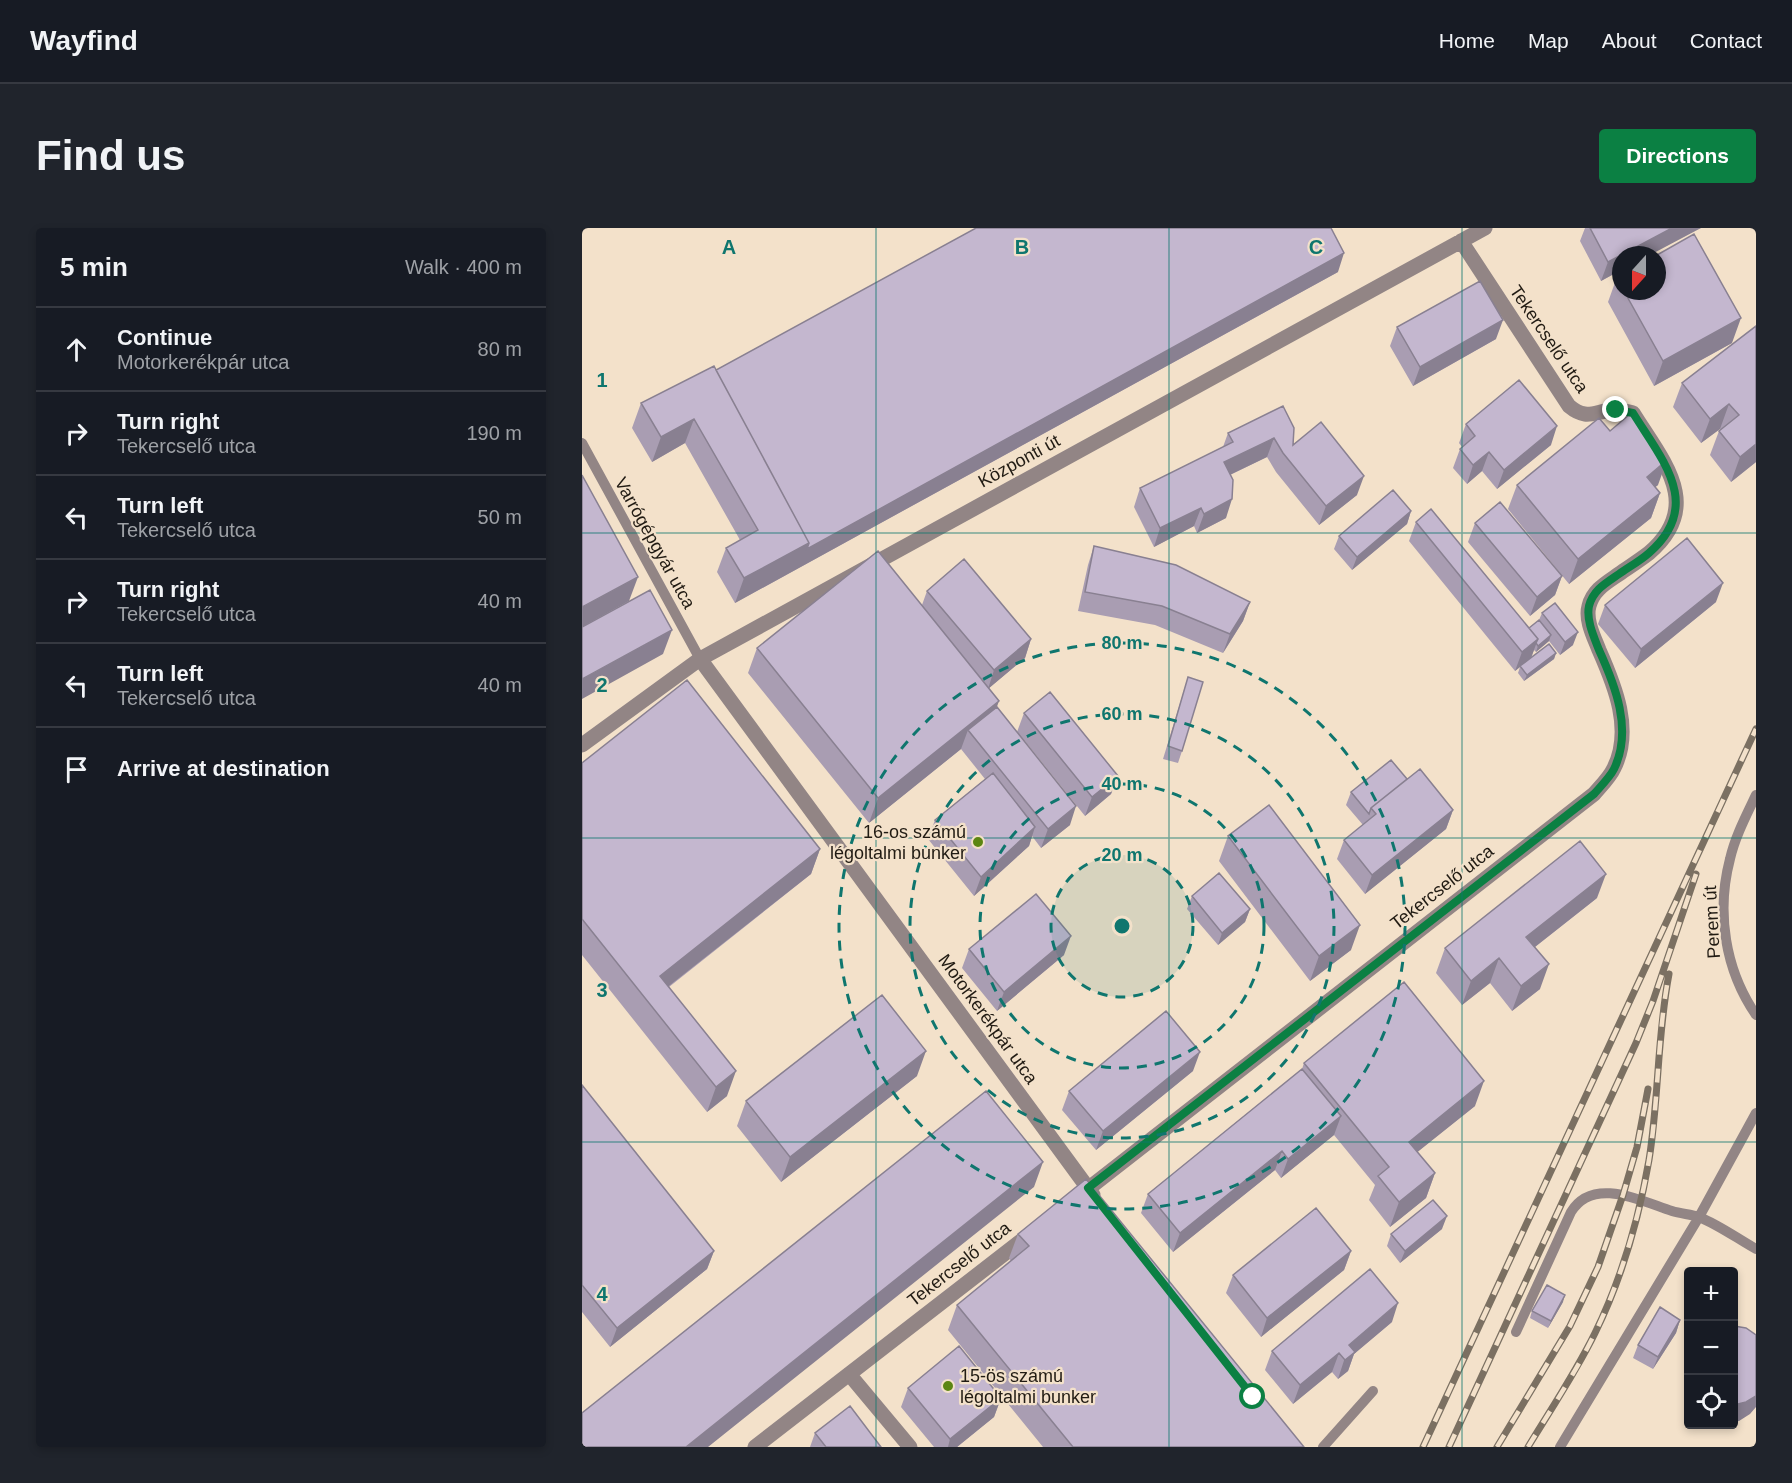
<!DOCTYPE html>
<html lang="en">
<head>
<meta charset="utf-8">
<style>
  :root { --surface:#171b24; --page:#20242c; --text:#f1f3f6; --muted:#9ea1a6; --line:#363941; --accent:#0b8043 }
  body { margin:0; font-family:Helvetica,sans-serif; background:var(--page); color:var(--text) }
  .controls { position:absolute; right:18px; bottom:18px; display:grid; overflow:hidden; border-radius:6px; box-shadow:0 3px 9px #0003 }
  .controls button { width:54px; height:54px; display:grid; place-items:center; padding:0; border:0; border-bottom:2px solid var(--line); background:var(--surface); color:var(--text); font:30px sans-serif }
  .compass { position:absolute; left:1030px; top:18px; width:54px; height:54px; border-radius:50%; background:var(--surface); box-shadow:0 3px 9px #0003; rotate:201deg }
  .stop { position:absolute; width:18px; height:18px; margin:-14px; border:4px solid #0b8043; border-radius:50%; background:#fff }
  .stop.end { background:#0b8043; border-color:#fff; box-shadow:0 2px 6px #0008 }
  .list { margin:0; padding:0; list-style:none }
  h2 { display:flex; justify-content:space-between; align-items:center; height:78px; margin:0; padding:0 24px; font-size:26px }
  h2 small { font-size:20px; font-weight:400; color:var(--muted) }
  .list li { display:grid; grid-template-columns:39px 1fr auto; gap:18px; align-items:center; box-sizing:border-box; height:84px; padding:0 24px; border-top:2px solid var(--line) }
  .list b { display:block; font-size:22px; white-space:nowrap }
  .list p { margin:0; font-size:20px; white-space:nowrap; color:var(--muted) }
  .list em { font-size:20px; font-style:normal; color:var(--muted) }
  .icon { flex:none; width:33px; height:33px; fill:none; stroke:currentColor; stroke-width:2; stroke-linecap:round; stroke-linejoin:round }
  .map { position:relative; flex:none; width:1174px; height:1219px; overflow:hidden; border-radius:6px }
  header { display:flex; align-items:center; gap:36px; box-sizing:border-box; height:84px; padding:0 30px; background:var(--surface); border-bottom:2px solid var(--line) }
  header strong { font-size:28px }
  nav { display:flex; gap:33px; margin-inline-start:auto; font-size:21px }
  .intro { display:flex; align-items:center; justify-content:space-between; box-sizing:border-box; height:144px; padding:0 36px }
  h1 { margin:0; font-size:42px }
  .button { padding:15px 27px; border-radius:6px; background:var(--accent); color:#fff; font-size:21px; font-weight:700 }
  main { display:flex; gap:36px; padding:0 36px }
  aside { flex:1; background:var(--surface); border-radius:6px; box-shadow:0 3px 9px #0003 }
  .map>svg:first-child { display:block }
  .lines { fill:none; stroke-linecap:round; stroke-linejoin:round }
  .service { stroke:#928585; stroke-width:10 }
  .minor { stroke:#928585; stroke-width:15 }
  .rail-casing { stroke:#7b7062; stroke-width:7 }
  .rail { stroke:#f3e1ca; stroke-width:4.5; stroke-dasharray:14; stroke-linecap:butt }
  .wall { fill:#a99db2 }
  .shaded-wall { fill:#898091 }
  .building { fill:#c4b7cf; stroke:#898091; stroke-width:1.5 }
  .route { stroke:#0b8043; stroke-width:8 }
  .grid { fill:none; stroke:#0f766e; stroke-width:1.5; stroke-opacity:0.55 }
  .ring { fill:none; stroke:#0f766e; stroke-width:3; stroke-dasharray:10 8 }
  .poi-dot { fill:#5c8612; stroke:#f3e1ca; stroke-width:2 }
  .labels { text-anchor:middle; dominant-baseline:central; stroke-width:4.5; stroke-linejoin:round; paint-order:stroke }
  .street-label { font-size:18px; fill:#211b13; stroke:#f3e1ca }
  .poi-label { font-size:18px; fill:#211b13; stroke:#f3e1ca; text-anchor:end }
  .grid-label { font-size:20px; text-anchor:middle; font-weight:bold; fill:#0f766e; stroke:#f3e1ca; stroke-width:4.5; stroke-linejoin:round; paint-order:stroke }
  .centre { fill:#0f766e; stroke:#f3e1ca; stroke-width:3 }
  .ring-label { font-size:18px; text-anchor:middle; font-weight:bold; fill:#0f766e; stroke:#f3e1ca; stroke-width:4.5; stroke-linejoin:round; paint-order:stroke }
</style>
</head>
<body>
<header>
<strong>Wayfind</strong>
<nav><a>Home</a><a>Map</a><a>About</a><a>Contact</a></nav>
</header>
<div class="intro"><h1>Find us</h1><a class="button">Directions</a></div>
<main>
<aside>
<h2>5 min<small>Walk · 400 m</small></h2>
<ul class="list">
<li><svg class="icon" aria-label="ahead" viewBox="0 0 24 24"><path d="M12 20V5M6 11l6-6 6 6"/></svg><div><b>Continue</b><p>Motorkerékpár utca</p></div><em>80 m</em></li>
<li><svg class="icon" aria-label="right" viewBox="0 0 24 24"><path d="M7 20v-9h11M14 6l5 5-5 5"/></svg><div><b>Turn right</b><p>Tekercselő utca</p></div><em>190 m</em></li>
<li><svg class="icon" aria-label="left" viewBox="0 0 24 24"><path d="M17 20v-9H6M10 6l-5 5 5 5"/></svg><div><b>Turn left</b><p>Tekercselő utca</p></div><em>50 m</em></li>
<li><svg class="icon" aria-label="right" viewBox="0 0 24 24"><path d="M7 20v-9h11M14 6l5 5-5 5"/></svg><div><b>Turn right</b><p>Tekercselő utca</p></div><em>40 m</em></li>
<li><svg class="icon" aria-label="left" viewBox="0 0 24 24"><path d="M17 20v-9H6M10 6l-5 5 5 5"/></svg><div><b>Turn left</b><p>Tekercselő utca</p></div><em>40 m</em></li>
<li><svg class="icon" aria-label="arrive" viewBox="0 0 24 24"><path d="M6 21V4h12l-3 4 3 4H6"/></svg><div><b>Arrive at destination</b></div></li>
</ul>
</aside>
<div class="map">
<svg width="1174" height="1219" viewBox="0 0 1174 1219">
  <rect width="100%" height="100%" fill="#f3e1ca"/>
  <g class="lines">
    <path class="service" d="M0,215L118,431
      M1174,567C1164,588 1153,609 1148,631C1134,684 1143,742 1174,787
      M934,1104L989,984C1011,948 1059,973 1090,983C1099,986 1109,986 1117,989C1137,997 1156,1011 1174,1021
      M741,1219L791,1163
      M978,1219L1117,989L1174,885"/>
    <path class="minor" d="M118,431L511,967
      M0,517L118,431L903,0
      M493,971L1012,566C1019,558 1028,549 1032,540C1051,502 1033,458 1017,422C1012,409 1003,392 1007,378C1011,362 1024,355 1037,346C1047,339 1058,332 1067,325C1123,277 1080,232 1051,185C1045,184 1038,181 1032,182C1012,183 1005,193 987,178L879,13
      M267,1146L328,1219
      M173,1219L448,1006"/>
    <g class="rail-casing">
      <path id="rail" d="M841,1219L1174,501
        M867,1219L1054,815L1071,773L1114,646
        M915,1219L988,1098L1016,1039L1041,967L1055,919L1066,861
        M946,1219C969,1181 994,1144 1013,1105C1039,1052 1057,990 1067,932C1077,870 1075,808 1087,746"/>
    </g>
    <use href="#rail" class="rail"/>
  </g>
  <path class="wall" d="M1003,0H1119L1039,27V42L1019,53L998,13Z
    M756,44L153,375L135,344L144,320L158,312L103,215L70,234L50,200L59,175L134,142Z
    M1039,47V63H1075L1150,115L1072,158L1026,74L1035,49Z
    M1174,98V234L1149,254L1128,227L1137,203L1139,201H1138L1119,215L1091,179L1100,155Z
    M815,99L914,111L831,158L808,118Z
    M701,178L711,217L775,267L737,297L694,244L685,229L648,247L644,290L615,305L612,298L572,319L552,279L558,260L641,219L646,205Z
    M884,196L969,217L915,261L900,243L885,256L871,240L878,221L880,219L877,215Z
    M935,257H1076L1073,259L1078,265L1069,290L987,356L926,281Z
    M829,283L825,296L770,342L752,321L757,308Z
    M834,294L947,400L957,392L960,385L991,417L978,427L967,413L954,424L952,422L949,430L974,425L972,431L942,453L936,445L938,439L933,443L827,313Z
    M893,295L980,348L973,367L948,388L886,314Z
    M512,318L668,374L661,393L641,425L573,397L496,383L506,337Z
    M345,363L449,411L443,430L407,460L415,479L435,504L442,485L536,548L529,566L503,588L442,512L488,597L459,620L450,608L447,618L392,668L346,611L353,592L403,551L379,521L287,595L166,445L175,420L340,377Z
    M1134,374L1053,440L1016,396L1023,377Z
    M606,449L600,523L596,535L581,531Z
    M0,535L238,621L229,646L87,759L145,868L125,884L0,727Z
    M825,551L871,582L864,601L783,666L755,631L762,612L781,597L764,577L769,564Z
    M646,608L769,722L728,753L637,633Z
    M610,668L668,681L663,694L636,717L605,681Z
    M1015,670L953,719L958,761L930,783L908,755L880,777L854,745L863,720Z
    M387,721L482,727L415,783L380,740Z
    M722,835L893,878L835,924L853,945L844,970L808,999L787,972L793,957L752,907L699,950L693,942L591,1024L559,985L566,966L720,841Z
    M611,843L514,922L480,882L487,863Z
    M335,848L199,954L155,898L164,873Z
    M0,857L132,1023L125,1041L28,1119L0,1084Z
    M860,1001L818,1035L805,1018L809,1006Z
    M436,1006L722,1219H461L366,1102L375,1077L429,1033L427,1030Z
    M769,1023L762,1042L679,1109L644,1065L651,1047Z
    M981,1074L966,1100L948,1090L950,1083Z
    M1098,1092L1094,1105L1071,1141L1051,1130L1056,1117Z
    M810,1094L772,1126L766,1143L756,1151L750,1144L711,1176L683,1142L690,1123Z
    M1107,1138V1172L1104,1167L1103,1155Z
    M326,1160L419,1170L412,1189L375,1219H352L319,1179Z
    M233,1205L299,1219H228Z"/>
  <path class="shaded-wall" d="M1090,0H1119L1068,27H1039Z
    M762,25L756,44L153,375L162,350Z
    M1039,27V42L1019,53L1026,34Z
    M1159,90L1150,115L1072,158L1081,133Z
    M921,92L914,111L831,158L838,139Z
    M1147,176L1138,201L1119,215L1128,191Z
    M112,191L103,215L70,234L79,209Z
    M975,198L969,217L915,261L922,242Z
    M692,210L685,229L635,253L642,234Z
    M1174,216V234L1149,254L1158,229Z
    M907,224L900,243L885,256L891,237Z
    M1085,232L1076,257L1056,273L1065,249Z
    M782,248L775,267L737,297L744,278Z
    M1078,265L1069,290L987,356L996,331Z
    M650,271L644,290L615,305L622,286Z
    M619,280L612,298L572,319L578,300Z
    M829,283L825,296L770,342L775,329Z
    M980,348L973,367L948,388L955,369Z
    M56,349L47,373L0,399V379Z
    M1141,355L1134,374L1053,440L1059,421Z
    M668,374L661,393L641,425L648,406Z
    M90,402L81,426L0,471V451Z
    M996,404L991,417L978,427L983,414Z
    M969,407L967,413L954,424L956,418Z
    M449,411L443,430L406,461L412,442Z
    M956,411L949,430L933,443L940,424Z
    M974,425L972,431L942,453L945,447Z
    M417,473L408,498L386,502L379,521L287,595L296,570Z
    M536,548L529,566L503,588L510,569Z
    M494,578L488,597L459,620L466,601Z
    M871,582L864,601L783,666L790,647Z
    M453,599L447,618L392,668L399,649Z
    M238,621L229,646L69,772L78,748Z
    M1024,646L1015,670L935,733L944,709Z
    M668,681L663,694L636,717L640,705Z
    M778,697L769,722L728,753L737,728Z
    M489,708L482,727L415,783L422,764Z
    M917,730L908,755L880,777L889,753Z
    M967,736L958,761L930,783L939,758Z
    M344,823L335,848L199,954L208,929Z
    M618,824L611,843L514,922L521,903Z
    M154,843L145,868L125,884L134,859Z
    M902,853L893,878L818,938L827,914Z
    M759,888L752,907L699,950L706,931Z
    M700,923L693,942L591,1024L598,1005Z
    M461,934L452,959L126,1219H104Z
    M853,945L844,970L808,999L817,974Z
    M865,988L860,1001L818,1035L823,1023Z
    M132,1023L125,1041L28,1119L35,1100Z
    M769,1023L762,1042L679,1109L685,1090Z
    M983,1067L981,1074L966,1100L969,1093Z
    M816,1075L810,1094L772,1126L766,1143L756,1151L767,1117Z
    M1098,1092L1094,1105L1071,1141L1076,1129Z
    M757,1125L750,1144L711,1176L718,1157Z
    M1174,1168V1179L1168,1186L1157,1193L1152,1194V1177Z
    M419,1170L412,1189L375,1219H366L368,1211Z"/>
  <path class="building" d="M394,0H749L762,25L225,321L227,315L134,142Z
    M1008,0H1090L1026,34Z
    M1112,6L1159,90L1081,133L1042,63H1075V27Z
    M1039,47V57L1035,49Z
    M898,53L921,92L838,139L815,99Z
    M1174,98V216L1158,229L1137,203L1157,187L1147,176L1128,191L1100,155Z
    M132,138L227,315L162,350L144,320L176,302L112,191L79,209L59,175Z
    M937,152L975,198L922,242L907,224L891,237L878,221L893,208L884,196Z
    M701,178L712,200L711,217L739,194L782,248L744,278L701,225L692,210L642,234L651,252L650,271L622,286L619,280L578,300L558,260L651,214L646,205Z
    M1048,186L1085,232L1065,249L1078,265L996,331L935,257L1017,190L1028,203Z
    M0,247L56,349L0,379Z
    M811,262L829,283L775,329L757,308Z
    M918,274L980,348L955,369L893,295Z
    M849,281L956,411L940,424L834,294Z
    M1105,310L1141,355L1059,421L1023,377Z
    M512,318L594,337L668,374L648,406L580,378L503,364Z
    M296,323L417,473L296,570L175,420Z
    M382,331L449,411L412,442L345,363Z
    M68,362L90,402L0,451V399Z
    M973,375L996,404L983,414L960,385Z
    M957,392L969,407L956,418L954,415L956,411L947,400Z
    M967,416L974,425L945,447L938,438Z
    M606,449L621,454L600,523L586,518Z
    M105,452L238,621L78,748L154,843L134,859L0,691V535Z
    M468,464L536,548L510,569L442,485Z
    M415,479L494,578L466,601L386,502Z
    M809,532L825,551L789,580L787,586L769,564Z
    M838,541L871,582L790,647L762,612L794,586L789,580Z
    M411,545L453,599L399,649L353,592Z
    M687,577L778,697L737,728L646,608Z
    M998,613L1024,646L944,709L967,736L939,758L917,730L889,753L863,720Z
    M637,645L668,681L640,705L610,668Z
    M454,666L489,708L422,764L387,721Z
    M822,754L902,853L827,914L853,945L817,974L796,948L807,939L722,835Z
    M300,767L344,823L208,929L164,873Z
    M584,783L618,824L521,903L487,863Z
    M720,841L759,888L706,931L700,923L598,1005L566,966Z
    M0,857L132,1023L35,1100L0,1057Z
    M404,863L461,934L104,1219H0V1185Z
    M504,951L722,1219H491L375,1077L447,1018L436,1006Z
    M851,972L865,988L823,1023L809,1006Z
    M734,980L769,1023L685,1090L651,1047Z
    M788,1041L816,1075L767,1117L773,1124L763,1132L757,1125L718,1157L690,1123Z
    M965,1057L983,1067L969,1093L950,1083Z
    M1078,1079L1098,1092L1076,1129L1056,1117Z
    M1152,1098L1164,1100L1174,1107V1168L1164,1174L1152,1177Z
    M377,1118L419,1170L368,1211L326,1160Z
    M268,1178L299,1219H244L233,1205Z"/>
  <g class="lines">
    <path class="route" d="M671,1169L506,960L1012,566C1019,558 1028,549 1032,541C1051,502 1033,457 1017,422C1012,409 1004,392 1007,378C1011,362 1024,355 1037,346C1047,339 1058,333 1067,325C1122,277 1080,232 1051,185L1034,182"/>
  </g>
  <path class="grid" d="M294,0V1219M587,0V1219M880,0V1219M0,305H1174M0,610H1174M0,914H1174"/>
  <circle cx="540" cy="698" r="71" fill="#0f766e" fill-opacity=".12"/>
  <g class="ring">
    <circle cx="540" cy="698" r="71"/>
    <circle cx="540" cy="698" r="142"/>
    <circle cx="540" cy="698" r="212"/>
    <circle cx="540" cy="698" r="283"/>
  </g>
  <g class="poi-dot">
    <circle cx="396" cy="614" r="6"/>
    <circle cx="366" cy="1158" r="6"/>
  </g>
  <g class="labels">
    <g class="street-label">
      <text transform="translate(967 111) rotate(56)">Tekercselő utca</text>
      <text transform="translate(437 233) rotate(-29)">Központi út</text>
      <text transform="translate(73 315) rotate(61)">Varrógépgyár utca</text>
      <text transform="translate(860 659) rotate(-38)">Tekercselő utca</text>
      <text transform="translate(1130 694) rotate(-93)">Perem út</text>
      <text transform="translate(406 791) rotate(54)">Motorkerékpár utca</text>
      <text transform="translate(377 1036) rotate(-38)">Tekercselő utca</text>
    </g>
    <g class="poi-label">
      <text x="384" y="604">16-os számú<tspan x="384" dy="21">légoltalmi bunker</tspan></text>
      <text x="378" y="1148" text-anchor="start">15-ös számú<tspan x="378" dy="21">légoltalmi bunker</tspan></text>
    </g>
  </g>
  <g class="grid-label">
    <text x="147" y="26">A</text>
    <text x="440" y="26">B</text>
    <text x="734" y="26">C</text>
    <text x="20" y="159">1</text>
    <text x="20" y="464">2</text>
    <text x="20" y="769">3</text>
    <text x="20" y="1073">4</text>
  </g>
  <circle cx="540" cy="698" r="9" class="centre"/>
  <g class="ring-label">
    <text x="540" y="421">80 m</text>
    <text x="540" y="492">60 m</text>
    <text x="540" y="562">40 m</text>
    <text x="540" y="633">20 m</text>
  </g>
</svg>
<div class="controls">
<button>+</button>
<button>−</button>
<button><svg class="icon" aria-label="locate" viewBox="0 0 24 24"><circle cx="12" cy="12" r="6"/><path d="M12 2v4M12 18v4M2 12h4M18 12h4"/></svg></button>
</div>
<svg class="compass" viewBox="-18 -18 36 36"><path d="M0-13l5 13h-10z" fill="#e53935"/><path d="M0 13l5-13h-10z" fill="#9ea1a6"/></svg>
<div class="stop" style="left:671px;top:1169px"></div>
<div class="stop end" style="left:1034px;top:182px"></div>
</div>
</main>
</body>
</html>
